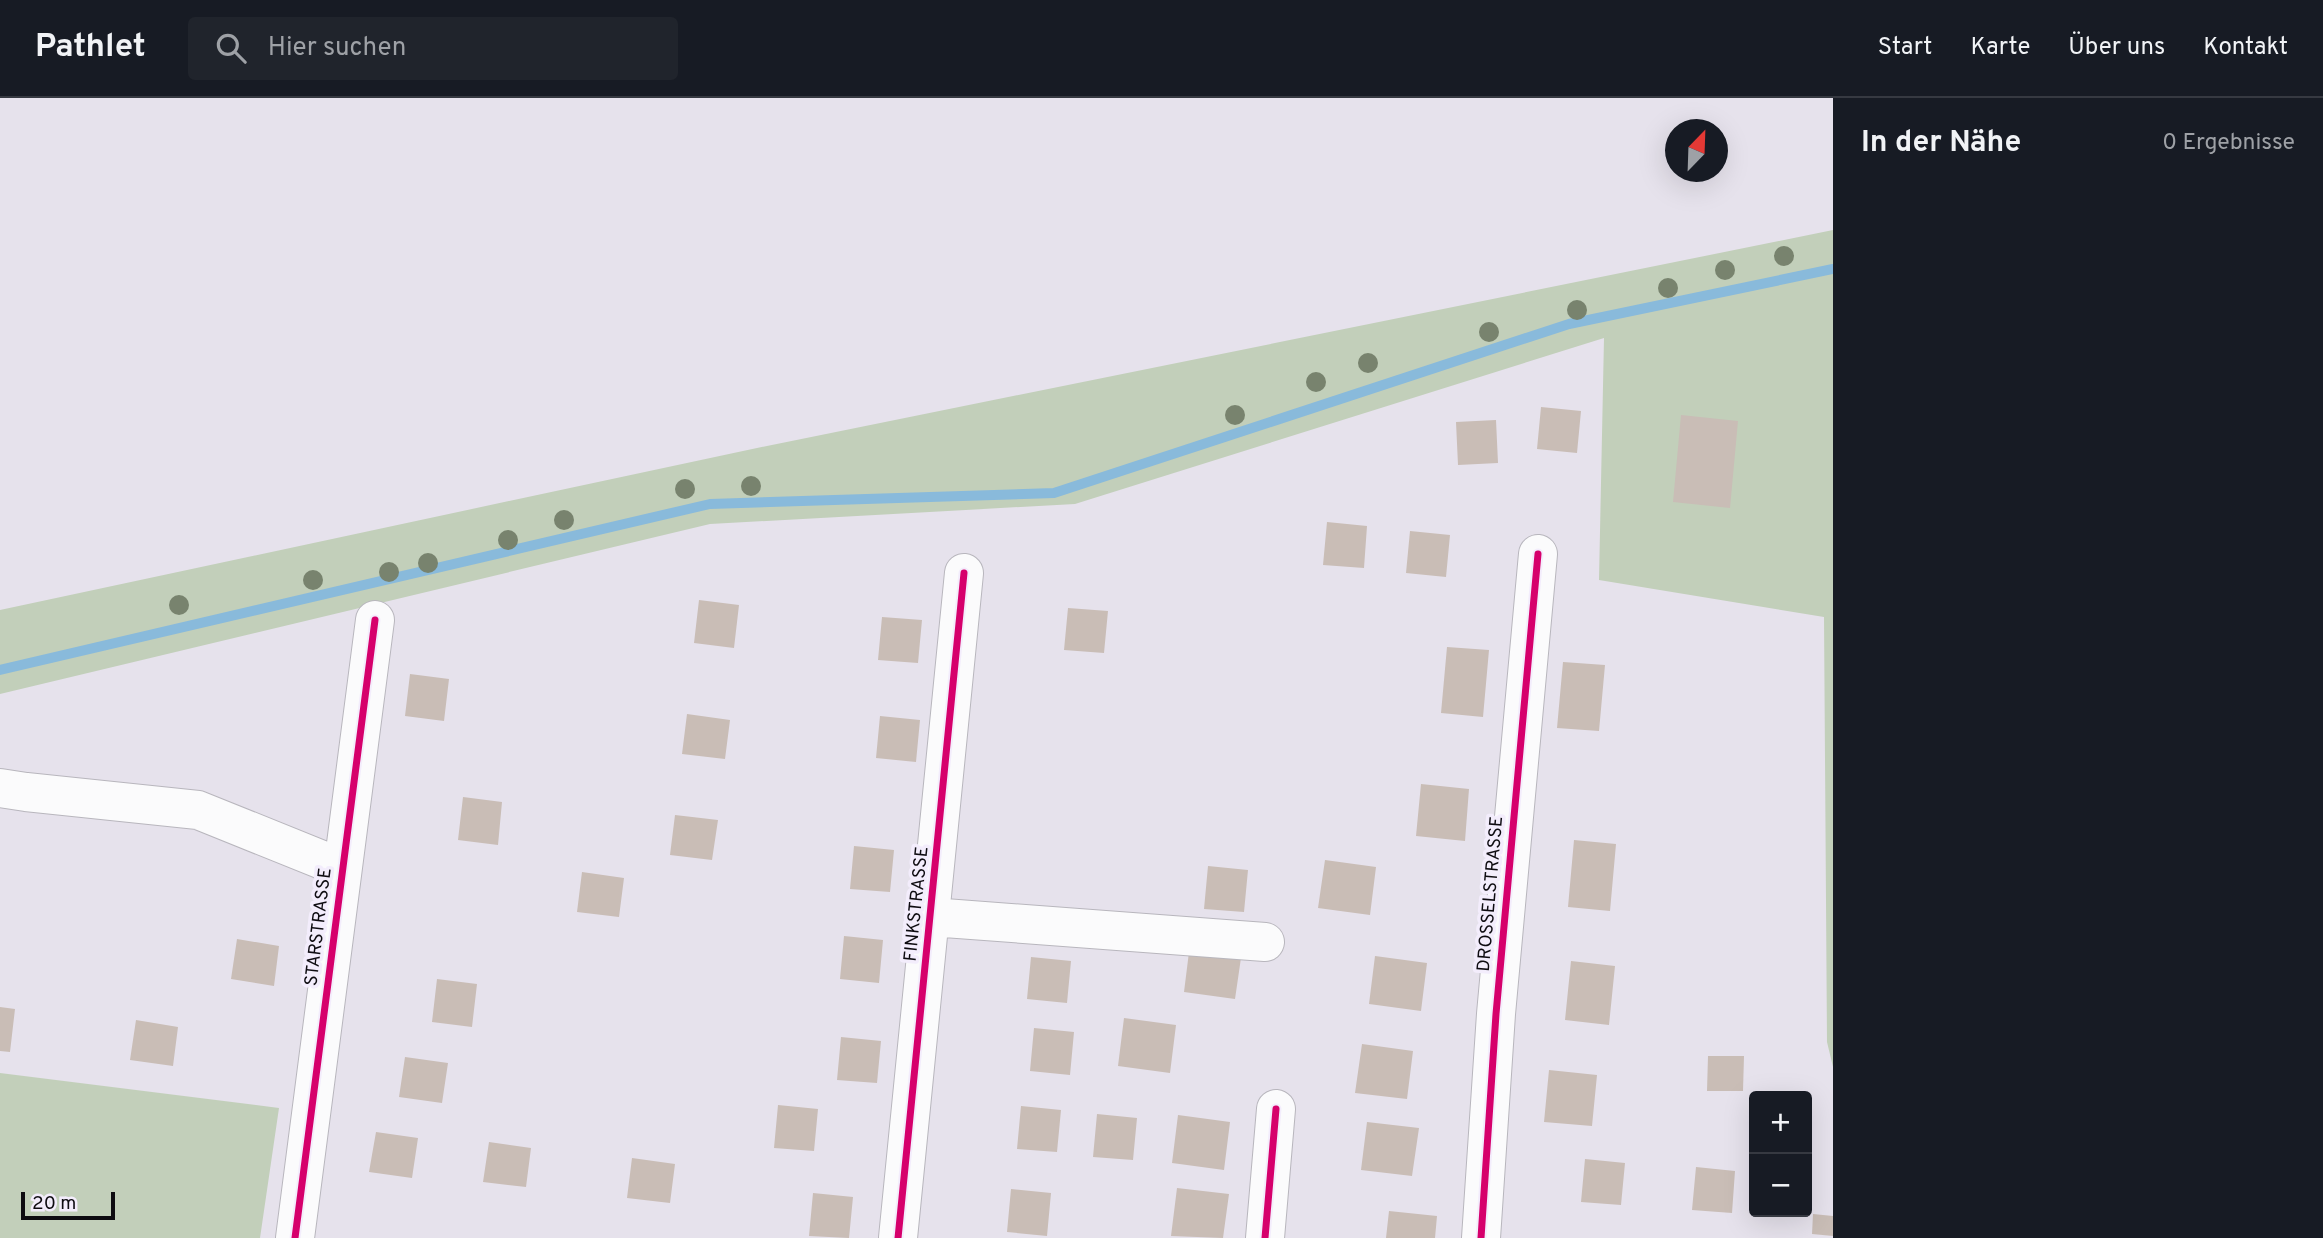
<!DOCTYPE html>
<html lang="de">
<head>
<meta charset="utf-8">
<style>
  :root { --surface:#171b24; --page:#20242c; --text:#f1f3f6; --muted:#9ea1a6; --line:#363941 }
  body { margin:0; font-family:Overpass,sans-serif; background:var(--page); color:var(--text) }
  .controls { position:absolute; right:21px; bottom:21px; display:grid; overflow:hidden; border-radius:7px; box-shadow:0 7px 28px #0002 }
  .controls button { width:63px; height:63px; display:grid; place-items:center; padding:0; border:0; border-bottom:2px solid var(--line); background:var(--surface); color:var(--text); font:35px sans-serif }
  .compass { position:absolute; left:1665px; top:21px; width:63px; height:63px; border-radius:50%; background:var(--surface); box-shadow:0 7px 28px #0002; rotate:23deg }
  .scale { position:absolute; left:21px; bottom:18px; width:94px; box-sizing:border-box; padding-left:7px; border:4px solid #0e0c11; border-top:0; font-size:19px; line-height:24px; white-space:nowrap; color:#0e0c11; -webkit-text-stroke:5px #f3edfc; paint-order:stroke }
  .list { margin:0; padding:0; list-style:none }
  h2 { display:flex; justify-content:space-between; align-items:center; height:91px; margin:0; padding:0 28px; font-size:30px }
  h2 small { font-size:23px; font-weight:400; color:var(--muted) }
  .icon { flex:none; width:38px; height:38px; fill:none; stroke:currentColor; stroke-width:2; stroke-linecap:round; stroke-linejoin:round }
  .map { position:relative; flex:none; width:1833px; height:1140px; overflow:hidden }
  header { display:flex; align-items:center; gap:42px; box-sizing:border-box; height:98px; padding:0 35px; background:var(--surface); border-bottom:2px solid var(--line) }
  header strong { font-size:33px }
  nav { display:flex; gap:38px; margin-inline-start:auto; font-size:24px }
  .search { width:490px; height:63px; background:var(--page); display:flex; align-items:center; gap:18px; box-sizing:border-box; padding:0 24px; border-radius:7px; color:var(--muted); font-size:26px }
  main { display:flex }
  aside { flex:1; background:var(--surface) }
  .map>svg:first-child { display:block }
  .green { fill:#c2cfba }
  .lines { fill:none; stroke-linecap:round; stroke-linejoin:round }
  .stream { stroke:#89badb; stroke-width:10 }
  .building { fill:#c9bdb6 }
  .minor-casing { stroke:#b8b6bd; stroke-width:40 }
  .minor { stroke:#fbfbfc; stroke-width:38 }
  .cycleway-casing { stroke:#f3edfc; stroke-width:11 }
  .cycleway { stroke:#d6006c; stroke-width:7 }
  .tree { fill:#78836e }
  .labels { text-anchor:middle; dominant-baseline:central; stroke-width:7; stroke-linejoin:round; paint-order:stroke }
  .street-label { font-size:18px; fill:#0e0c11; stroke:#f3edfc }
</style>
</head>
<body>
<header>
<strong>Pathlet</strong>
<div class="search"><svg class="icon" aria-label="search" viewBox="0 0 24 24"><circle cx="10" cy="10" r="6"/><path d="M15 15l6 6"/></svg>Hier suchen</div>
<nav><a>Start</a><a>Karte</a><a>Über uns</a><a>Kontakt</a></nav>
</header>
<main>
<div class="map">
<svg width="1833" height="1140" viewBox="0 0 1833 1140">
  <rect width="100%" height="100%" fill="#e6e2ec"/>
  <path class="green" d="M1833,132V969L1827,944L1824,519L1599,482L1604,240L1075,406L710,426L0,596V512L757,350Z
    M0,975L279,1010L260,1140H0Z"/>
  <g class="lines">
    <path class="stream" d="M0,572L710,406L1054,395L1569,226L1833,171"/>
  </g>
  <path class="building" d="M1541,309L1581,313L1577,355L1537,351Z
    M1681,317L1738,323L1730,410L1673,404Z
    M1496,322L1498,365L1458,367L1456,324Z
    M1327,424L1367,428L1364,470L1323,467Z
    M1410,433L1450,437L1446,479L1406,475Z
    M699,502L739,507L734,550L694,545Z
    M1068,510L1108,513L1104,555L1064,552Z
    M882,519L922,522L918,565L878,562Z
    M1447,549L1489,552L1483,619L1441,615Z
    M1563,564L1605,567L1599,633L1557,630Z
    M410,576L449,581L444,623L405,618Z
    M687,616L730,622L725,661L682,656Z
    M880,618L920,622L916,664L876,660Z
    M1421,686L1469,691L1465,743L1416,738Z
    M463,699L502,704L498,747L458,742Z
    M675,717L718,722L712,762L670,757Z
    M1574,742L1616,746L1610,813L1568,809Z
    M854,748L894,752L890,794L850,791Z
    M1325,762L1376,769L1370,817L1318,810Z
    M1208,768L1248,772L1244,814L1204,811Z
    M582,774L624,780L619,819L577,814Z
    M844,838L883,842L879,885L840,881Z
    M237,841L279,848L274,888L231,881Z
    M1190,846L1242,853L1235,901L1184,894Z
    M1375,858L1427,865L1421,913L1369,906Z
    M1031,859L1071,863L1067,905L1027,901Z
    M1571,863L1615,868L1609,927L1565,922Z
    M437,881L477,886L472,929L432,924Z
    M0,909L15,911L10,954L0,953Z
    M1124,920L1176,927L1170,975L1118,968Z
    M136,922L178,929L173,968L130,962Z
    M1034,930L1074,934L1070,977L1030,973Z
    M841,939L881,943L877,985L837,982Z
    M1362,946L1413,953L1407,1001L1355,995Z
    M1708,958H1744L1743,993H1707Z
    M405,959L448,965L442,1005L399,999Z
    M1549,972L1597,977L1592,1028L1544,1024Z
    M778,1007L818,1011L814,1053L774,1050Z
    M1021,1008L1061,1012L1057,1054L1017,1051Z
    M1097,1016L1137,1020L1133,1062L1093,1059Z
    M1178,1017L1230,1024L1224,1072L1172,1065Z
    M1367,1024L1419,1030L1412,1078L1361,1072Z
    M376,1034L418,1040L412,1080L369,1074Z
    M489,1044L531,1050L526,1089L483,1084Z
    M632,1060L675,1066L670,1105L627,1100Z
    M1585,1061L1625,1065L1621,1107L1581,1104Z
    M1696,1069L1735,1073L1732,1115L1692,1112Z
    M1177,1090L1229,1096L1223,1140L1171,1138Z
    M1011,1091L1051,1095L1047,1138L1007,1134Z
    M813,1095L853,1099L849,1140L809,1138Z
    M1389,1113L1437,1118L1435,1140H1386Z
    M1813,1116L1833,1118V1138L1812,1136Z"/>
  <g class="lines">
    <g class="minor-casing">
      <path id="minor" d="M0,690L26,694L198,712L342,770
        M931,819L1265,844
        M295,1140L375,522
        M898,1140L964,475
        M1265,1140L1276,1011
        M1481,1140L1496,916L1538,456"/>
    </g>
    <use href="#minor" class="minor"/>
    <g class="cycleway-casing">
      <path id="cycleway" d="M295,1140L375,522
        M898,1140L964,475
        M1265,1140L1276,1011
        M1481,1140L1496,916L1538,456"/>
    </g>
    <use href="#cycleway" class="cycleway"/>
  </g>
  <g class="tree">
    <circle cx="1784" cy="158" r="10"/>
    <circle cx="1725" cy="172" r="10"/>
    <circle cx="1668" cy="190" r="10"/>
    <circle cx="1577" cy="212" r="10"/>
    <circle cx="1489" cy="234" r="10"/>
    <circle cx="1368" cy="265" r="10"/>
    <circle cx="1316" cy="284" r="10"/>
    <circle cx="1235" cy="317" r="10"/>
    <circle cx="751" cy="388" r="10"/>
    <circle cx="685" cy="391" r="10"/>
    <circle cx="564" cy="422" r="10"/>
    <circle cx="508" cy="442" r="10"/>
    <circle cx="428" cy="465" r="10"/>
    <circle cx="389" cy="474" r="10"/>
    <circle cx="313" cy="482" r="10"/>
    <circle cx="179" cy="507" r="10"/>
  </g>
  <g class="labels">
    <g class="street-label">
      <text transform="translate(1491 796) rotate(-85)">DROSSELSTRASSE</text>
      <text transform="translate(917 806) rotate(-84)">FINKSTRASSE</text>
      <text transform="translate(319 829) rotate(-83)">STARSTRASSE</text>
    </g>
  </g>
</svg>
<div class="controls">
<button>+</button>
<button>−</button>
</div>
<svg class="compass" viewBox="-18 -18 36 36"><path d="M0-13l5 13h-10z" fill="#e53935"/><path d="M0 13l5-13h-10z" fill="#9ea1a6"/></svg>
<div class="scale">20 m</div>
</div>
<aside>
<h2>In der Nähe<small>0 Ergebnisse</small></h2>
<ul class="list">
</ul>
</aside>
</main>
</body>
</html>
